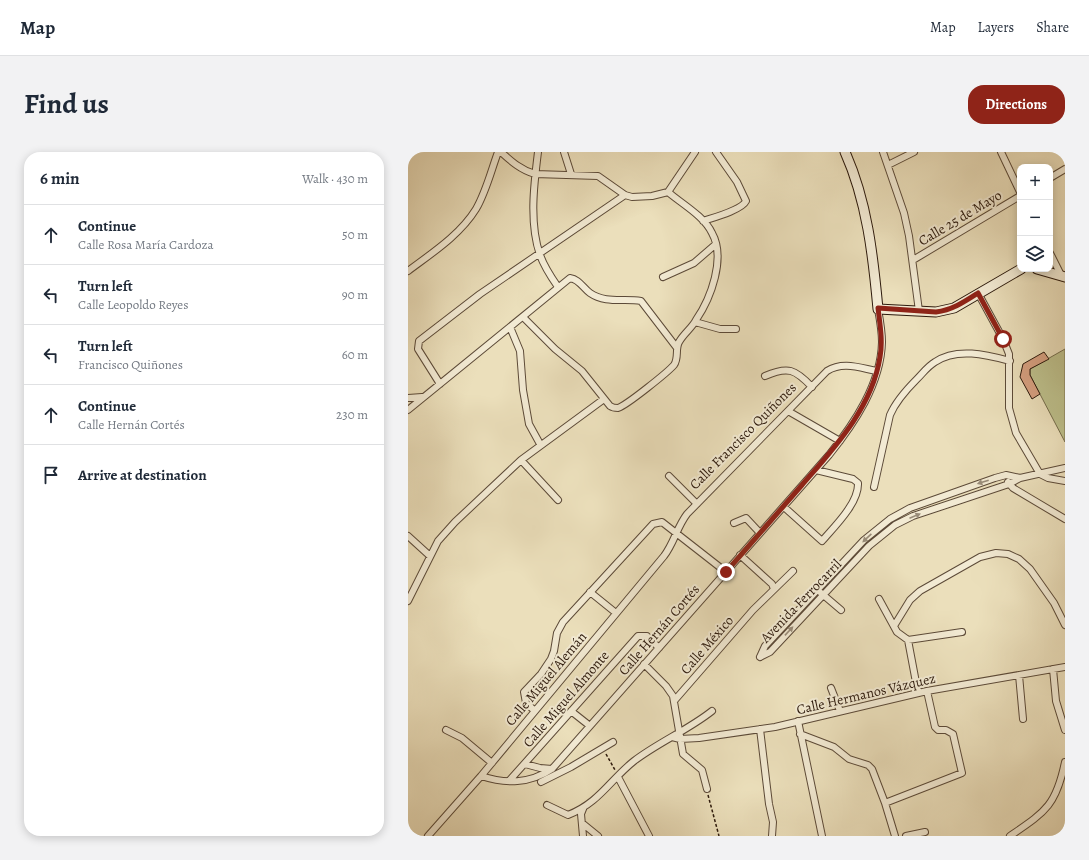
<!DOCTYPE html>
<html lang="en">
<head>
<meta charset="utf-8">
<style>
  :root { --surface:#fff; --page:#f2f2f3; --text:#1f2937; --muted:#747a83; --line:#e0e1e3; --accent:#8f2418 }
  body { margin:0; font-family:Alegreya,serif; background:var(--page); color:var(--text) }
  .controls { position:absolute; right:12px; top:12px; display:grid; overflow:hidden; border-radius:8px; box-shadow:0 2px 10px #0003 }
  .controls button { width:36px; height:36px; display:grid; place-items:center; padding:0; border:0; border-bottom:1px solid var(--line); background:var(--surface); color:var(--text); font:20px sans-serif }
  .stop { position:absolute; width:12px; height:12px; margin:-9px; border:3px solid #8f2418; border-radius:50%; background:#fff }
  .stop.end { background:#8f2418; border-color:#fff; box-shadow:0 1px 4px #0008 }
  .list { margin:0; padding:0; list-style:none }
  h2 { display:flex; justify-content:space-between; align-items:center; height:52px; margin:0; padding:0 16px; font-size:17px }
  h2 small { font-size:13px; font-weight:400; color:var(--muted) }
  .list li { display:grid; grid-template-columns:26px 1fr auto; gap:12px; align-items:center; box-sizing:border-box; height:60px; padding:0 16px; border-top:1px solid var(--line) }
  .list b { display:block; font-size:15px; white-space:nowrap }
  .list p { margin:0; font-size:13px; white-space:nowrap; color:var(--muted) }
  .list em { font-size:13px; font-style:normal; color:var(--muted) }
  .icon { flex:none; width:22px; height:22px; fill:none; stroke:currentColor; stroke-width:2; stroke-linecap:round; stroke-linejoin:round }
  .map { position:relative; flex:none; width:657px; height:684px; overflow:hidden; border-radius:16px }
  header { display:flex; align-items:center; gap:24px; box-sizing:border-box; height:56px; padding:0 20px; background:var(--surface); border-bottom:1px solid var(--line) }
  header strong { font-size:19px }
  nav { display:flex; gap:22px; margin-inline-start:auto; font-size:14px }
  .intro { display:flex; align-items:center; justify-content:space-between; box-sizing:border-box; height:96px; padding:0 24px }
  h1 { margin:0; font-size:28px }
  .button { padding:10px 18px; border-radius:16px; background:var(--accent); color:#fff; font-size:14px; font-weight:700 }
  main { display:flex; gap:24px; padding:0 24px }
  aside { flex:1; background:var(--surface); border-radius:16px; box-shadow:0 2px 10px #0003 }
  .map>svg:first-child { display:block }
  .green { fill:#bdc08c; stroke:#746c4c }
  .building { fill:#d7a081; stroke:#2c190c }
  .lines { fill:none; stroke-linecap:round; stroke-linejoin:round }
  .street-casing { stroke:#5c4a38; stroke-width:8 }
  .secondary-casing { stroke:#2c190c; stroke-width:11 }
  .path { stroke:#2c190c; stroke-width:1.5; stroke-dasharray:3 2; stroke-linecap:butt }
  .street { stroke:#f2ead3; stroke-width:6 }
  .secondary { stroke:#f2ead3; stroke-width:9 }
  .oneway { fill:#998c79 }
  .route { stroke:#8f2418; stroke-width:5 }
  .labels { text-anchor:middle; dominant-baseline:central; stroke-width:4; stroke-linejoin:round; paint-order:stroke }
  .street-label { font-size:14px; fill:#2c190c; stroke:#f2ead3 }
</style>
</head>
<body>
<header>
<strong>Map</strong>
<nav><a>Map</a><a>Layers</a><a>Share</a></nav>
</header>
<div class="intro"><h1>Find us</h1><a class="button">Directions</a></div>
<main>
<aside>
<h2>6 min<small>Walk · 430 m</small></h2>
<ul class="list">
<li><svg class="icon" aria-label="ahead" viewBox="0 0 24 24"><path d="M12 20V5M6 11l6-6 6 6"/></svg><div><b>Continue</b><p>Calle Rosa María Cardoza</p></div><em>50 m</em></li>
<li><svg class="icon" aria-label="left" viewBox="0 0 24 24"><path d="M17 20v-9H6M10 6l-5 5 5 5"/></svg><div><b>Turn left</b><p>Calle Leopoldo Reyes</p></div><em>90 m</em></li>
<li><svg class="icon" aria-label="left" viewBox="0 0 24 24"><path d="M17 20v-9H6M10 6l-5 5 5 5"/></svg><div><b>Turn left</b><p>Francisco Quiñones</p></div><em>60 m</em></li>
<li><svg class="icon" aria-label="ahead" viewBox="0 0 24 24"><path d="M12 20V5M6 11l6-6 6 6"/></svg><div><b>Continue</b><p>Calle Hernán Cortés</p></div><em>230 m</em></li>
<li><svg class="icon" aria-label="arrive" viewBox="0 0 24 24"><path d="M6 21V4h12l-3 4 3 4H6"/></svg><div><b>Arrive at destination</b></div></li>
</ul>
</aside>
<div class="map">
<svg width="657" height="684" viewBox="0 0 657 684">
  <rect width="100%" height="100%" fill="#ebdfbb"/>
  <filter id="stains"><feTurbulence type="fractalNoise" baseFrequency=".005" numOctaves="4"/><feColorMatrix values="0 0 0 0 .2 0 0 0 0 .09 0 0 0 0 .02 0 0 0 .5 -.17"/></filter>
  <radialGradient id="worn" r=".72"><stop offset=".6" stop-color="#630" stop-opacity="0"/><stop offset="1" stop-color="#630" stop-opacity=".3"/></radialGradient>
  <path class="green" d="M657,197V290L622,223V217Z"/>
  <path class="building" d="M636,200L641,207L622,217V223L632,242L624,247L612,225L615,212Z"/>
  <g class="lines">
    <g class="street-casing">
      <path id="street" d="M93,0C104,10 113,18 127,22L190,24L217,43L224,45L244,44L260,40L287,0
        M130,0C126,32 121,71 132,103C136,114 143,125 150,135
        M156,0L163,22
        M475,0L496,61L501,84L511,159
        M593,0L612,40
        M480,13L506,0
        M642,26L657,17
        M295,69C304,66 334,58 338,49L329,30L308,0
        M642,101L654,125
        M505,108L612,44
        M0,119C24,101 52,83 68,57C78,40 83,19 90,0
        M255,125L286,111L308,92
        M570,141L595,187L601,202V256L608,281L632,322L640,326L657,329
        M115,165L147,197L174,219L202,254C205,256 207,256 210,256C219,253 260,220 266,213C271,206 267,197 271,190C276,181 284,176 288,168C303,146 318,106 304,81C296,64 274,52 260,40
        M287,170L312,177H328
        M102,175L112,199L115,238L121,272L132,292
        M357,224C380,214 387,217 404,235
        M32,232L10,197L11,189L72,142L217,43
        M0,246L14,245
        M0,258L162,126C171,127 175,136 182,141C198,152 216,146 233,149L269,196
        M380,259L432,289
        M113,308L150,348
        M261,324L289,352
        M600,330L605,336L657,367
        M466,335L482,263C488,249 498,238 509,227C515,221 520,214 527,210C549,195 579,203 602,209
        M376,355L414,389C426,375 451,351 450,331L445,327L408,318
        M326,371L338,366L352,381
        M0,384L22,404
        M332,403L364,432L366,437
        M182,440L208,461
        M413,441L433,458
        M471,447L489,480L500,488L510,541
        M0,449L30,389L47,370L113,308L196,247
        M486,474L502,448L512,439L572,405L588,401L600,402L611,407L622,417L646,451L657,473
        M500,488L554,480
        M352,505L362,500L461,394L487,373L505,364L601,332L612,326L657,316
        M352,505L357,494L456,388L482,367L502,356L587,326L598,323L612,326
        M236,512L258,534L265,544L275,602L294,618L299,637
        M645,517L648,549L657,578
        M611,523L615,567
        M423,536L432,559
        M266,549L345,458L385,419
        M127,559L118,551L116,540L133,522L143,507L146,499L149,481L155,470L245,372L254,370L318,420
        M163,559L182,574
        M390,569L414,684
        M352,577L361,652L365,670L364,684
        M38,578L54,586L84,611
        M392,582L426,595L441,607L460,613L464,617L477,651L487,684
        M264,585L272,587L291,586L367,575L519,539L657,515
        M117,612L132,616L144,617
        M73,624C98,632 121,632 144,617L421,303C446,272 473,232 474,190C474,179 472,168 470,157
        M210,625L241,684
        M101,629L230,484H239L251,496
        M133,630L163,615L205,590
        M477,651L554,621L545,582L538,578H530L527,575L519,539
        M139,653L160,663C191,651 202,628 226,609C251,590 280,578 304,559
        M175,657L173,662L175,684
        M174,671L190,684
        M20,684L73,624L256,404C266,391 269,375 279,362L419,219C435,209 452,216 469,219
        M498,684L517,680
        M602,684C637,660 648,654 657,610"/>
    </g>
    <g class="secondary-casing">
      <path id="secondary" d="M437,0C459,49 465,103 470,157L528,160L546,156L613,117
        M629,117L657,125"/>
    </g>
    <path class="path" d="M198,602L207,618
      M300,643L311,684"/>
    <use href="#street" class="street"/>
    <use href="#secondary" class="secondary"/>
  </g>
  <defs><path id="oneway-solid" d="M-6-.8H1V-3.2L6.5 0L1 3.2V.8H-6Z"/></defs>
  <g class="oneway">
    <use href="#oneway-solid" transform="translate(575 330) rotate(162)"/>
    <use href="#oneway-solid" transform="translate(507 364) rotate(-23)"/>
    <use href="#oneway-solid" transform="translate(459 386) rotate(137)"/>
    <use href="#oneway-solid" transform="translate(381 479) rotate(-47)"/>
  </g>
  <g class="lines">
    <path class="route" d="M318,420C343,391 369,362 394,333C426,296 464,256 472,205C475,189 472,173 470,156L528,160C544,158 556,150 570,141L595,187"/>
  </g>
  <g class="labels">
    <g class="street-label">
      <text transform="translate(552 66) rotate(-31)">Calle 25 de Mayo</text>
      <text transform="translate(335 284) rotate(-45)">Calle Francisco Quiñones</text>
      <text transform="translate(393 449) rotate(-46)">Avenida Ferrocarril</text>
      <text transform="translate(251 478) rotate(-49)">Calle Hernán Cortés</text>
      <text transform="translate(299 493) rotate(-49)">Calle México</text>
      <text transform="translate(138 527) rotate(-50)">Calle Miguel Alemán</text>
      <text transform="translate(458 542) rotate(-13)">Calle Hermanos Vázquez</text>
      <text transform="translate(158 547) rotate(-49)">Calle Miguel Almonte</text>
    </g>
  </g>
  <rect width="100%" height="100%" filter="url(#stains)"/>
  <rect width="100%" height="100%" fill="url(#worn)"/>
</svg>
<div class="controls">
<button>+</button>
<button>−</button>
<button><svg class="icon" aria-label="layers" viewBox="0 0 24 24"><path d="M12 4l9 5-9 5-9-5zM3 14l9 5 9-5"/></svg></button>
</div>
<div class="stop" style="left:595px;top:187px"></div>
<div class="stop end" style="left:318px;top:420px"></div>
</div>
</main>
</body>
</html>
